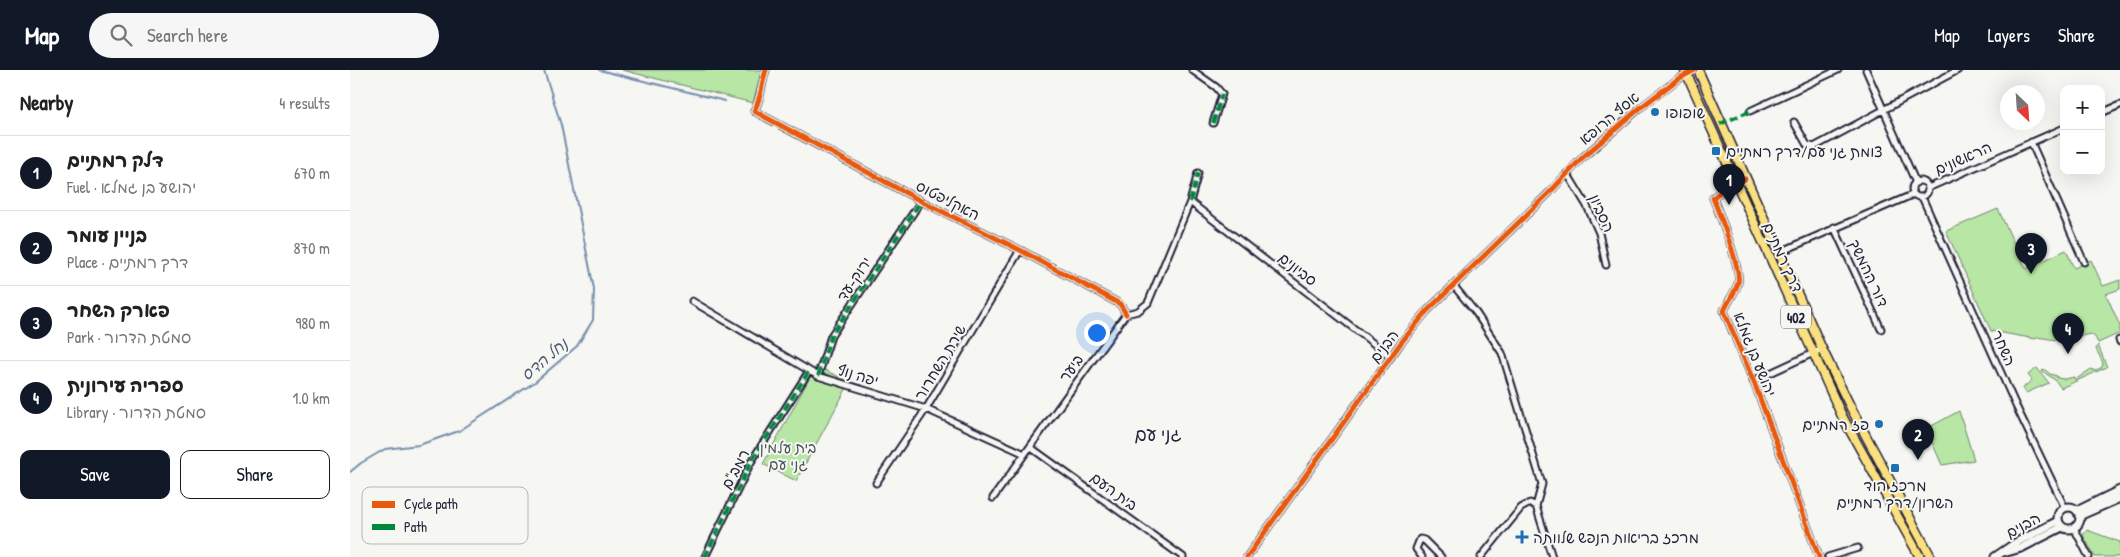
<!DOCTYPE html>
<html lang="en">
<head>
<meta charset="utf-8">
<style>
  :root { --surface:#fff; --page:#f6f6f6; --text:#222; --muted:#767676; --line:#e0e0e0; --accent:#111827 }
  body { margin:0; font-family:"Patrick Hand","Playpen Sans Hebrew",sans-serif; background:var(--page); color:var(--text) }
  .controls { position:absolute; right:15px; top:15px; display:grid; overflow:hidden; border-radius:10px; box-shadow:0 5px 20px #0002 }
  .controls button { width:45px; height:45px; display:grid; place-items:center; padding:0; border:0; border-bottom:1px solid var(--line); background:var(--surface); color:var(--text); font:25px sans-serif }
  .compass { position:absolute; left:1650px; top:15px; width:45px; height:45px; border-radius:50%; background:var(--surface); box-shadow:0 5px 20px #0002; rotate:155deg }
  .you { position:absolute; left:746px; top:262px; width:18px; height:18px; margin:-12px; border:4px solid #fff; border-radius:50%; background:#1a73e8; box-shadow:0 0 0 8px #1a73e833 }
  .badge { display:grid; place-items:center; width:32px; height:32px; border-radius:50%; background:var(--accent); color:#fff; font-size:16px; font-weight:700 }
  .pin { position:absolute; translate:-50% -41px; filter:drop-shadow(0 1px 2px #0008) }
  .pin::after { content:''; position:absolute; top:26px; width:18px; height:15px; background:inherit; clip-path:polygon(0 0,100% 0,50% 100%) }
  .list { margin:0; padding:0; list-style:none }
  h2 { display:flex; justify-content:space-between; align-items:center; height:65px; margin:0; padding:0 20px; font-size:21px }
  h2 small { font-size:16px; font-weight:400; color:var(--muted) }
  .list li { display:grid; grid-template-columns:32px 1fr auto; gap:15px; align-items:center; box-sizing:border-box; height:75px; padding:0 20px; border-top:1px solid var(--line) }
  .list b { display:block; font-size:19px; white-space:nowrap }
  .list p { margin:0; font-size:16px; white-space:nowrap; color:var(--muted) }
  .list em { font-size:16px; font-style:normal; color:var(--muted) }
  .actions { display:flex; gap:10px; padding:15px 20px }
  .actions a { flex:1; padding:11px 0; border:1px solid var(--accent); border-radius:10px; text-align:center; font-size:18px; color:var(--accent) }
  .actions .main { background:var(--accent); color:#fff }
  .icon { flex:none; width:28px; height:28px; fill:none; stroke:currentColor; stroke-width:2; stroke-linecap:round; stroke-linejoin:round }
  .map { position:relative; flex:none; width:1770px; height:487px; overflow:hidden }
  header { display:flex; align-items:center; gap:30px; box-sizing:border-box; height:70px; padding:0 25px; background:var(--accent); color:#fff }
  header strong { font-size:24px }
  nav { display:flex; gap:28px; margin-inline-start:auto; font-size:18px }
  .search { width:350px; height:45px; background:var(--page); display:flex; align-items:center; gap:12px; box-sizing:border-box; padding:0 18px; border-radius:28px; color:var(--muted); font-size:19px }
  main { display:flex }
  aside { flex:1; background:var(--surface) }
  .map>svg:first-child { display:block }
  .green { fill:#b8e6a4; stroke:#6d8470 }
  .lines { fill:none; stroke-linecap:round; stroke-linejoin:round }
  .stream { stroke:#758fac; stroke-width:2 }
  .street-casing { stroke:#22223b; stroke-width:9 }
  .secondary-casing { stroke:#22223b; stroke-width:11 }
  .primary-casing { stroke:#22223b; stroke-width:11 }
  .street { stroke:#f6f6f2; stroke-width:5 }
  .secondary { stroke:#f6f6f2; stroke-width:7 }
  .primary { stroke:#fbe080; stroke-width:8 }
  .quiet { stroke:#00873e; stroke-width:4; stroke-dasharray:8 4; stroke-linecap:butt }
  .cycleway-casing { stroke:#f6f6f2; stroke-width:8 }
  .cycleway { stroke:#e8590c; stroke-width:5 }
  .poi-dot { fill:#1f6fb2; stroke:#f6f6f2; stroke-width:2 }
  .labels { text-anchor:middle; dominant-baseline:central; stroke-width:4; stroke-linejoin:round; paint-order:stroke }
  .shield { fill:#f6f6f2; stroke:#626272; stroke-width:1 }
  .shield-label { font-size:14px; font-weight:bold; fill:#22223b }
  .poi-label { font-size:15px; fill:#22223b; stroke:#f6f6f2; text-anchor:start }
  .street-label { font-size:15px; fill:#22223b; stroke:#f6f6f2 }
  .park-label { font-size:15px; fill:#485355; stroke:#f6f6f2 }
  .water-label { font-size:16px; font-style:italic; fill:#4b5873; stroke:#f6f6f2 }
  .quarter-label { font-size:18px; fill:#22223b; stroke:#f6f6f2 }
  .key { fill:#f6f6f2; stroke:#b6b6bb; stroke-width:1 }
  .key-label { font-size:14px; fill:#22223b }
</style>
</head>
<body>
<header>
<strong>Map</strong>
<div class="search"><svg class="icon" aria-label="search" viewBox="0 0 24 24"><circle cx="10" cy="10" r="6"/><path d="M15 15l6 6"/></svg>Search here</div>
<nav><a>Map</a><a>Layers</a><a>Share</a></nav>
</header>
<main>
<aside>
<h2>Nearby<small>4 results</small></h2>
<ul class="list">
<li><span class="badge">1</span><div><b>דלק רמתיים</b><p>Fuel · יהושע בן גמלא</p></div><em>670 m</em></li>
<li><span class="badge">2</span><div><b>בניין עומר</b><p>Place · דרך רמתיים</p></div><em>870 m</em></li>
<li><span class="badge">3</span><div><b>פארק השחר</b><p>Park · סמטת הדרור</p></div><em>980 m</em></li>
<li><span class="badge">4</span><div><b>ספריה עירונית</b><p>Library · סמטת הדרור</p></div><em>1.0 km</em></li>
</ul>
<div class="actions"><a class="main">Save</a><a>Share</a></div>
</aside>
<div class="map">
<svg width="1770" height="487" viewBox="0 0 1770 487">
  <rect width="100%" height="100%" fill="#f6f6f2"/>
  <filter id="ink" filterUnits="userSpaceOnUse"><feTurbulence type="fractalNoise" baseFrequency=".02" numOctaves="2"/><feDisplacementMap in="SourceGraphic" scale="10" xChannelSelector="R" yChannelSelector="G"/><feConvolveMatrix kernelMatrix="1 2 1 2 8 2 1 2 1" color-interpolation-filters="sRGB"/></filter>
  <g filter="url(#ink)">
    <path class="green" d="M272,0H412L403,33Z
      M1648,139L1676,199L1716,180L1724,198L1741,190L1753,216L1770,210V219L1756,224L1770,256V263L1748,273L1745,267L1741,264L1725,267C1719,259 1710,260 1706,270L1687,267L1686,269L1641,261L1596,161Z
      M1748,275L1757,297L1711,318L1705,310L1692,301L1694,299L1700,304L1707,306V308L1715,309L1724,307L1725,310L1741,299L1745,301L1752,297L1753,293L1746,279Z
      M466,296L500,312L446,411L413,394Z
      M1687,298L1699,313L1676,323L1673,318L1682,310L1678,305Z
      M1609,341L1624,390L1592,395L1576,359Z
      M1737,460L1770,472V487H1745L1733,465Z"/>
    <g class="lines">
      <path class="stream" d="M249,0L375,31
        M0,402L11,393L35,379L69,375L109,361L185,312L227,276L243,250L244,219L211,55L194,0"/>
      <g class="street-casing">
        <path id="street" d="M416,0C411,15 412,27 404,41L571,131L670,180L770,234L776,244
          M842,0L866,17L872,24L863,53
          M1516,0L1566,113
          M1400,41L1488,0
          M1751,43L1770,35
          M1444,52L1457,75L1464,77L1608,0
          M1681,72L1734,192
          M1217,103L1237,136L1249,163L1256,195
          M1395,109C1384,116 1371,119 1363,128C1369,143 1392,200 1388,213C1385,223 1378,231 1374,241L1405,315L1469,487
          M1562 119a8 8 0 1 1 16 0a8 8 0 1 1-16 0Z
          M1578,118L1714,58
          M1572,127L1666,336L1715,438
          M840,132L1041,287
          M1484,157L1531,259
          M1428,183L1564,124
          M1104,216L1126,243L1152,283L1192,414L1186,436
          M342,231L468,306L576,339L675,384
          M1769,270L1770,272
          M468,306L481,266L571,131
          M1403,311L1472,279
          M680,377L833,487
          M526,413L576,339L670,180
          M643,428L776,244L788,241L798,233L840,132L848,103
          M1724,458L1739,487
          M355,487L401,392L459,301
          M897,487L1050,274L1077,241L1200,122L1232,88L1290,38L1328,9L1345,0
          M1072,487L1066,479L1070,469L1074,470L1091,487
          M1131,487L1171,438L1180,433L1186,436L1202,487
          M1478,487L1508,478"/>
      </g>
      <g class="secondary-casing">
        <path id="secondary" d="M1708 448a11 11 0 1 1 22 0a11 11 0 1 1-22 0Z
          M1727,441L1770,420
          M1729,446L1770,428
          M1657,482L1671,478L1712,457
          M1645,487L1667,472L1708,451"/>
      </g>
      <g class="primary-casing">
        <path id="primary" d="M1335,0L1492,346L1570,487
          M1348,0L1472,279L1501,338L1581,487"/>
      </g>
      <use href="#street" class="street"/>
      <use href="#secondary" class="secondary"/>
      <use href="#primary" class="primary"/>
      <path class="quiet" d="M863,53L872,24
        M1370,54L1400,41
        M840,132L848,103
        M468,306L481,266L571,131
        M355,487L401,392L459,301"/>
      <g class="cycleway-casing">
        <path id="cycleway" d="M416,0C411,15 412,27 404,41L571,131L670,180L770,234L776,244
          M1395,109C1384,116 1371,119 1363,128C1369,143 1392,200 1388,213C1385,223 1378,231 1374,241L1405,315L1469,487
          M897,487L1050,274L1077,241L1200,122L1232,88L1290,38L1328,9L1345,0"/>
      </g>
      <use href="#cycleway" class="cycleway"/>
    </g>
  </g>
  <g class="poi-dot">
    <circle cx="1305" cy="42" r="5"/>
    <rect x="1361" y="76" width="10" height="10" rx="2.5"/>
    <circle cx="1529" cy="354" r="5"/>
    <rect x="1540" y="393" width="10" height="10" rx="2.5"/>
    <path d="M1169.5 459.5h5v5h5v5h-5v5h-5v-5h-5v-5h5z"/>
  </g>
  <g class="labels">
    <rect class="shield" x="1431" y="235.5" width="30" height="23" rx="4"/>
    <g class="shield-label">
      <text x="1446" y="247">402</text>
    </g>
    <g class="poi-label">
      <text x="1315" y="42">שופופו</text>
      <text x="1376" y="81">צומת גני עם/דרך רמתיים</text>
      <text x="1519" y="354" text-anchor="end">פז רמתיים</text>
      <text x="1545" y="415" text-anchor="middle">מרכז הוד<tspan x="1545" dy="17">השרון/דרך רמתיים</tspan></text>
      <text x="1183" y="467">מרכז בריאות הנפש שלוותה</text>
    </g>
    <g class="street-label">
      <text transform="translate(1259 48) rotate(-40)">אסף הרופא</text>
      <text transform="translate(1613 88) rotate(-24)">הראשונים</text>
      <text transform="translate(598 130) rotate(27)">האקליפטוס</text>
      <text transform="translate(1252 143) rotate(66)">הסביון</text>
      <text transform="translate(1433 187) rotate(65)">דרך רמתיים</text>
      <text transform="translate(948 199) rotate(38)">סביונים</text>
      <text transform="translate(1519 203) rotate(65)">דור ההמשך</text>
      <text transform="translate(504 209) rotate(-56)">ירוק-עד</text>
      <text transform="translate(1034 276) rotate(-53)">הבנים</text>
      <text transform="translate(1654 278) rotate(66)">השחר</text>
      <text transform="translate(1405 284) rotate(68)">יהושע בן גמלא</text>
      <text transform="translate(590 292) rotate(-59)">שירת השחרור</text>
      <text transform="translate(721 298) rotate(-54)">ביער</text>
      <text transform="translate(508 305) rotate(17)">יפה נוף</text>
      <text transform="translate(385 399) rotate(-62)">רמב"ם</text>
      <text transform="translate(764 421) rotate(36)">בית העם</text>
      <text transform="translate(1673 455) rotate(-29)">הבנים</text>
    </g>
    <g class="park-label">
      <text x="438" y="377">בית עלמין<tspan x="438" dy="17">גני עם</tspan></text>
    </g>
    <g class="water-label">
      <text transform="translate(194 289) rotate(-40)">נחל הדס</text>
    </g>
    <g class="quarter-label">
      <text x="808" y="364">גני עם</text>
    </g>
  </g>
  <rect x="12" y="417" width="166" height="57" rx="8" class="key"/>
  <rect x="22" y="431" width="23" height="7" fill="#e8590c"/>
  <rect x="22" y="454" width="23" height="6" fill="#00873e"/>
  <g class="key-label">
    <text x="54" y="439">Cycle path</text>
    <text x="54" y="462">Path</text>
  </g>
</svg>
<div class="controls">
<button>+</button>
<button>−</button>
</div>
<svg class="compass" viewBox="-18 -18 36 36"><path d="M0-13l5 13h-10z" fill="#e53935"/><path d="M0 13l5-13h-10z" fill="#767676"/></svg>
<div class="you"></div>
<div class="pin badge" style="left:1379px;top:135px">1</div>
<div class="pin badge" style="left:1568px;top:390px">2</div>
<div class="pin badge" style="left:1681px;top:204px">3</div>
<div class="pin badge" style="left:1718px;top:284px">4</div>
</div>
</main>
</body>
</html>
